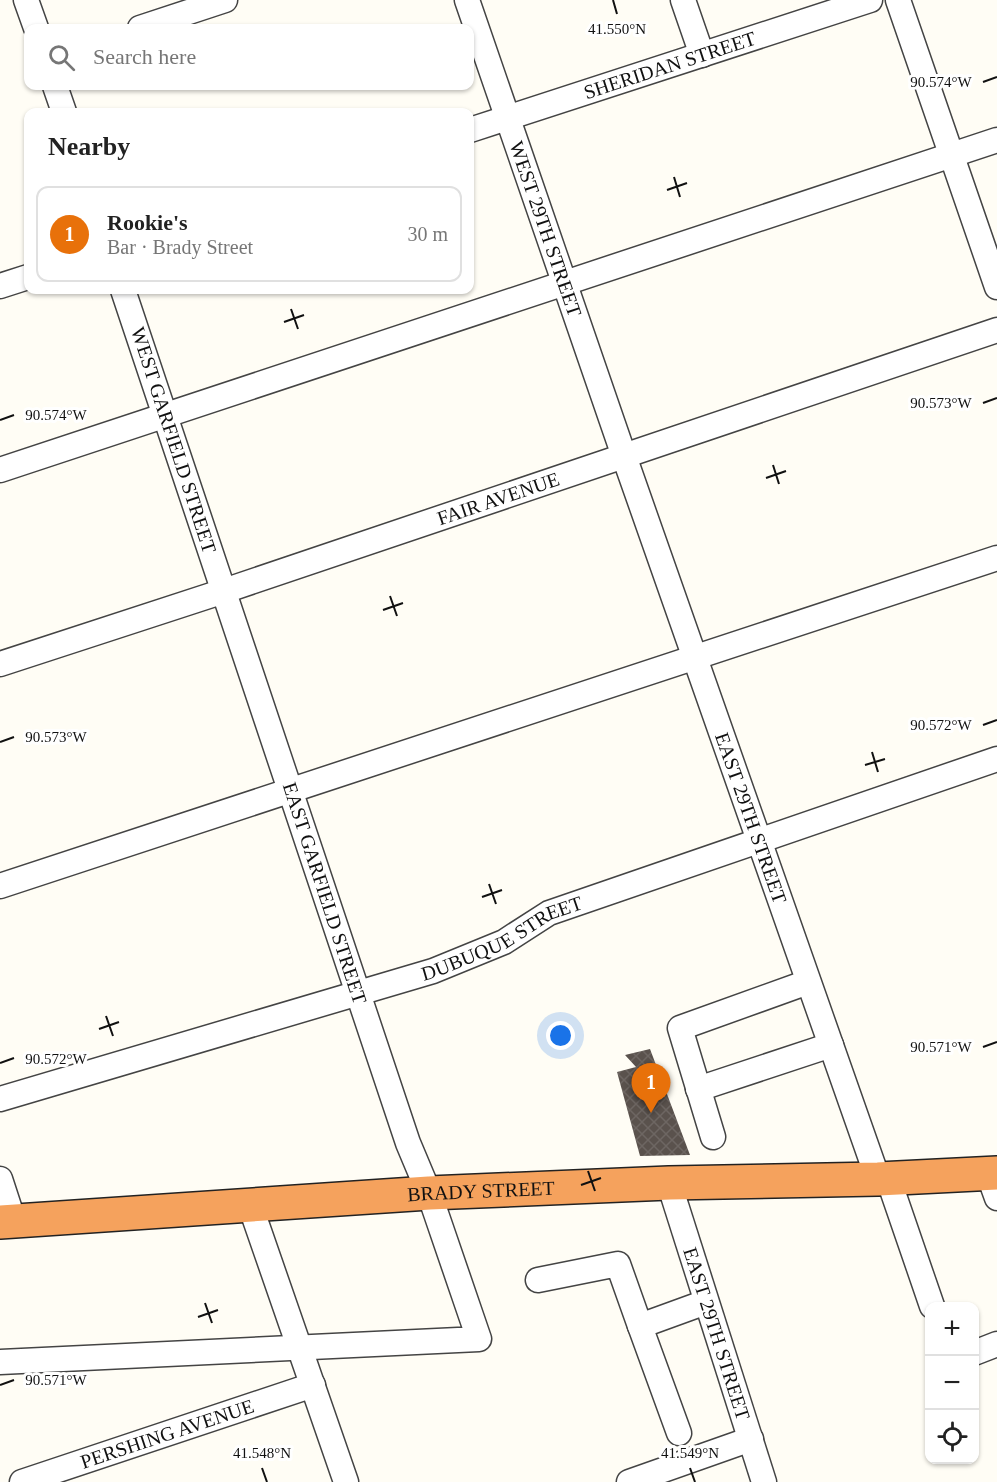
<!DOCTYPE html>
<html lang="en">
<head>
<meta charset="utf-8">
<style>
  :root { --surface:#fff; --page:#f2f2f2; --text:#222; --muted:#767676; --line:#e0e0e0; --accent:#c4262e }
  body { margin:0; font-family:"Times New Roman",serif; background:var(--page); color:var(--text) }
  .controls { position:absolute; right:18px; bottom:18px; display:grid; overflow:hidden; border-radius:12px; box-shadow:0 2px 4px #0004 }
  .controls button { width:54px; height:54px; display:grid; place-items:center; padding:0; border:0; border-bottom:2px solid var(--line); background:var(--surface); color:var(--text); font:30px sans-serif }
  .you { position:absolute; left:561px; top:1036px; width:21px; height:21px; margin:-15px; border:4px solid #fff; border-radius:50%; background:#1a73e8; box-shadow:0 0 0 9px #1a73e833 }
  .badge { display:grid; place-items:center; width:39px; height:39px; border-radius:50%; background:var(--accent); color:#fff; font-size:20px; font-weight:700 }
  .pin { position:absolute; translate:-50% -50px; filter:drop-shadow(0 2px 3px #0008) }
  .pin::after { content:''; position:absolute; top:32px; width:21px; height:18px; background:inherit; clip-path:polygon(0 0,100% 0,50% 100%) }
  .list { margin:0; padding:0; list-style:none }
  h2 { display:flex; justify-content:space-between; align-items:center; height:78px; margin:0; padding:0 24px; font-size:26px }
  h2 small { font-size:20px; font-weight:400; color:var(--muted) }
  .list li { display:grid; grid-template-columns:39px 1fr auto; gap:18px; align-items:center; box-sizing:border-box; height:96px; margin:0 12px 12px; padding:0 12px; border:2px solid var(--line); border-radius:12px }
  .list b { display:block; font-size:22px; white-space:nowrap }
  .list p { margin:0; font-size:20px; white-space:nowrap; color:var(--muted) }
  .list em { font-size:20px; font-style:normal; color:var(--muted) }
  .icon { flex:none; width:33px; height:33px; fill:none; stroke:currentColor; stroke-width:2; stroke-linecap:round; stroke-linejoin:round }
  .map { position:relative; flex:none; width:997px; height:1482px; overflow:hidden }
  .search { position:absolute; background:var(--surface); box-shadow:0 2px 4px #0004; left:24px; top:24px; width:450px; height:66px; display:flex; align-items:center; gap:15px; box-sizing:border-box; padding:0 21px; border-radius:12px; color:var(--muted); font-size:22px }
  .panel { position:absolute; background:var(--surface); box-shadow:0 2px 4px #0004; left:24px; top:108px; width:450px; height:186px; border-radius:12px }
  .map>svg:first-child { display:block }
  .building { fill:url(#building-cross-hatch) }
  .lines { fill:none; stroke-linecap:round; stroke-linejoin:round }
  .minor-casing { stroke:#444; stroke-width:27 }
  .highway-casing { stroke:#222; stroke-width:36 }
  .minor { stroke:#fff; stroke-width:24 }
  .highway { stroke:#f5a25d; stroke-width:33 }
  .ticks { fill:none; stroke:#111; stroke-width:2 }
  .labels { text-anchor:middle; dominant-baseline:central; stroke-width:6; stroke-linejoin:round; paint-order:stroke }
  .street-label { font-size:20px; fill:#111; stroke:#fff }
  .ticks-label { font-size:15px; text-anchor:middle; fill:#111; stroke:#fff; stroke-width:6; stroke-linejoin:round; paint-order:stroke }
</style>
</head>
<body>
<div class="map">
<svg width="997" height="1482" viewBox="0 0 997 1482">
  <defs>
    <pattern id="building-cross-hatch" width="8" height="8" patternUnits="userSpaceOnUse" patternTransform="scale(1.5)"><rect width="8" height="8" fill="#5a524d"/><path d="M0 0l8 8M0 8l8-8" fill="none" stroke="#6d6662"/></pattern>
  </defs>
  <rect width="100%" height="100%" fill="#fffdf5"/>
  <path class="building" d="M650,1049L690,1155L640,1156L617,1072L636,1067L625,1055Z"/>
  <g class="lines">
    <g class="minor-casing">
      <g id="minor">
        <path d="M26,0L36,28"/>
        <path id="s1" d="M467,0L624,456L878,1179"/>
        <path d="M683,0L702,55"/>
        <path d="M898,0L997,287"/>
        <path d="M140,28L225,0"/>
        <path d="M55,86L64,112"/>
        <path id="s2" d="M470,130L870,0"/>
        <path d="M0,286L28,277"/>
        <path d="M0,470L997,140"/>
        <path id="s3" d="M0,664L224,591L997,330"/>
        <path d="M0,886L997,558"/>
        <path d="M698,1089L831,1045"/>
        <path id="s4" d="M0,1099L433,971L504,942L549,913L997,759"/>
        <path d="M713,1137L680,1028L808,982"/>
        <path d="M988,1173L997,1198"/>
        <path d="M888,1178L932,1306"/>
        <path d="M0,1179L14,1222"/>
        <path id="s5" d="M669,1183L764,1482"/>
        <path d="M250,1205L346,1482"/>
        <path d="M538,1280L618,1264L640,1326"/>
        <path d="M974,1353L997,1344"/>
        <path d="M0,1362L479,1339L429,1193L408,1143L123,290"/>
        <path d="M679,1433L640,1326L706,1302"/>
        <path id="s6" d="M22,1482L313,1385"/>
        <path d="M629,1482L751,1439"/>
      </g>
    </g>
    <g class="highway-casing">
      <g id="highway">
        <path id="s7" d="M0,1222L429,1193L669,1183L878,1179L997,1173"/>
      </g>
    </g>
    <use href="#minor" class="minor"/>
    <use href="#highway" class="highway"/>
  </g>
  <path class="ticks" d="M613,0L617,14M983,82L997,77M674,177L680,197M667,190L687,183M291,309L298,329M284,322L304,315M983,403L997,398M0,420L14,415M773,465L779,484M766,478L786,471M390,596L397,616M383,610L403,603M983,725L997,720M0,742L14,737M872,752L878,772M865,765L885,759M489,884L496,904M482,897L502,890M106,1016L113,1036M99,1029L119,1022M983,1047L997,1042M0,1063L14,1058M588,1171L595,1191M581,1185L601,1178M205,1303L212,1323M198,1317L218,1310M0,1385L14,1380M262,1468L267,1482M690,1468L695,1482"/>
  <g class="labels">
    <g class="street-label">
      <text stroke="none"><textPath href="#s2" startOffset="210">SHERIDAN STREET</textPath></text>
      <text stroke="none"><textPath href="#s1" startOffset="242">WEST 29TH STREET</textPath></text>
      <text transform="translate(174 440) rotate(72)">WEST GARFIELD STREET</text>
      <text stroke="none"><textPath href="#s3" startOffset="525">FAIR AVENUE</textPath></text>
      <text stroke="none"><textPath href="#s1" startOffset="866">EAST 29TH STREET</textPath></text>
      <text transform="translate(325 893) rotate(72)">EAST GARFIELD STREET</text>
      <text stroke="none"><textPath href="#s4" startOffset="528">DUBUQUE STREET</textPath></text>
      <text stroke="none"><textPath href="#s7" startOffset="482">BRADY STREET</textPath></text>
      <text stroke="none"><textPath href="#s5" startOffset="158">EAST 29TH STREET</textPath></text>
      <text stroke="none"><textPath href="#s6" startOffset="153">PERSHING AVENUE</textPath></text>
    </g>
  </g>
  <g class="ticks-label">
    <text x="617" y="34">41.550°N</text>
    <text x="941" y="87">90.574°W</text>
    <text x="941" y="408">90.573°W</text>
    <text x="56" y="420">90.574°W</text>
    <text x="941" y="730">90.572°W</text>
    <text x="56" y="742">90.573°W</text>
    <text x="941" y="1052">90.571°W</text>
    <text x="56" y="1064">90.572°W</text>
    <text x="56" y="1385">90.571°W</text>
    <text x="262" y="1458">41.548°N</text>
    <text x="690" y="1458">41.549°N</text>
  </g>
</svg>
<div class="controls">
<button>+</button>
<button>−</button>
<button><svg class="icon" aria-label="locate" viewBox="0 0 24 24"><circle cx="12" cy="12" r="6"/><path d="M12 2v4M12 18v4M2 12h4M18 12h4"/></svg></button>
</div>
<div class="you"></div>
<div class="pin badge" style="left:651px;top:1113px;background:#e8710a">1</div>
<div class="search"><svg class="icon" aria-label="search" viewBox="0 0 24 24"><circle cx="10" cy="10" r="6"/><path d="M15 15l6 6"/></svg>Search here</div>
<section class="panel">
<h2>Nearby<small></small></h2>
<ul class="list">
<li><span class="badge" style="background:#e8710a">1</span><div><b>Rookie's</b><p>Bar · Brady Street</p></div><em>30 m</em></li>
</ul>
</section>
</div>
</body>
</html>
